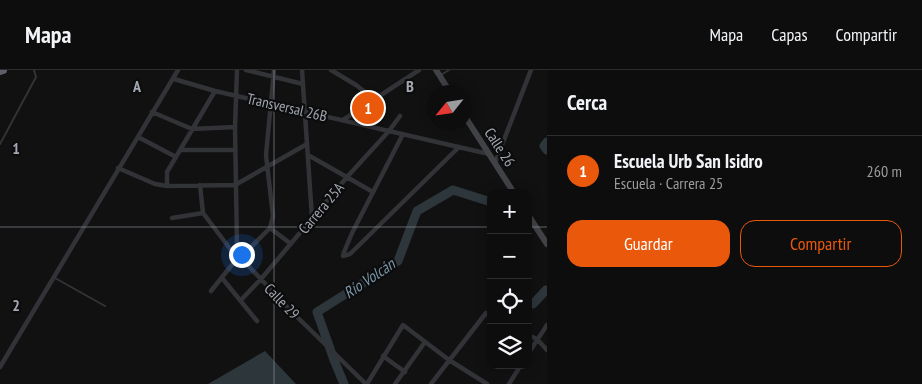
<!DOCTYPE html>
<html lang="es">
<head>
<meta charset="utf-8">
<style>
  :root { --surface:#0d0d0e; --page:#161617; --text:#f1f3f6; --muted:#9a9c9e; --line:#2d2d2e; --accent:#ea580c }
  body { margin:0; font-family:"PT Sans Narrow",sans-serif; background:var(--page); color:var(--text) }
  .controls { position:absolute; right:15px; bottom:15px; display:grid; overflow:hidden; border-radius:10px; box-shadow:0 2px 12px #0003 }
  .controls button { width:45px; height:45px; display:grid; place-items:center; padding:0; border:0; border-bottom:1px solid var(--line); background:var(--surface); color:var(--text); font:25px sans-serif }
  .compass { position:absolute; left:427px; top:15px; width:45px; height:45px; border-radius:50%; background:var(--surface); box-shadow:0 2px 12px #0003; rotate:240deg }
  .you { position:absolute; left:241px; top:184px; width:18px; height:18px; margin:-12px; border:4px solid #fff; border-radius:50%; background:#1a73e8; box-shadow:0 0 0 8px #1a73e833 }
  .badge { display:grid; place-items:center; width:32px; height:32px; border-radius:50%; background:var(--accent); color:#fff; font-size:16px; font-weight:700 }
  .pin { position:absolute; translate:-50% -50%; border:2px solid #fff; box-shadow:0 1px 5px #0006 }
  .list { margin:0; padding:0; list-style:none }
  h2 { display:flex; justify-content:space-between; align-items:center; height:65px; margin:0; padding:0 20px; font-size:21px }
  h2 small { font-size:16px; font-weight:400; color:var(--muted) }
  .list li { display:grid; grid-template-columns:32px 1fr auto; gap:15px; align-items:center; box-sizing:border-box; height:70px; padding:0 20px; border-top:1px solid var(--line) }
  .list b { display:block; font-size:19px; white-space:nowrap }
  .list p { margin:0; font-size:16px; white-space:nowrap; color:var(--muted) }
  .list em { font-size:16px; font-style:normal; color:var(--muted) }
  .actions { display:flex; gap:10px; padding:15px 20px }
  .actions a { flex:1; padding:11px 0; border:1px solid var(--accent); border-radius:15px; text-align:center; font-size:18px; color:var(--accent) }
  .actions .main { background:var(--accent); color:#fff }
  .icon { flex:none; width:28px; height:28px; fill:none; stroke:currentColor; stroke-width:2; stroke-linecap:round; stroke-linejoin:round }
  .map { position:relative; flex:none; width:547px; height:314px; overflow:hidden }
  header { display:flex; align-items:center; gap:30px; box-sizing:border-box; height:70px; padding:0 25px; background:var(--surface); border-bottom:1px solid var(--line) }
  header strong { font-size:24px }
  nav { display:flex; gap:28px; margin-inline-start:auto; font-size:18px }
  main { display:flex }
  aside { flex:1; background:var(--surface) }
  .map>svg:first-child { display:block }
  .water { fill:#2d363b }
  .lines { fill:none; stroke-linecap:round; stroke-linejoin:round }
  .river { stroke:#2d363b; stroke-width:9 }
  .lane { stroke:#323337; stroke-width:2 }
  .street { stroke:#323337; stroke-width:4.5 }
  .secondary { stroke:#404246; stroke-width:6 }
  .highway { stroke:#5e6167; stroke-width:8 }
  .grid { fill:none; stroke:#a3a8b2; stroke-width:1; stroke-opacity:0.55 }
  .labels { text-anchor:middle; dominant-baseline:central; stroke-width:4.5; stroke-linejoin:round; paint-order:stroke }
  .street-label { font-size:15px; fill:#a3a8b2; stroke:#0c0c0d }
  .water-label { font-size:16px; font-style:italic; fill:#7b98ab; stroke:#0c0c0d }
  .grid-label { font-size:16px; text-anchor:middle; font-weight:bold; fill:#a3a8b2; stroke:#0c0c0d; stroke-width:4.5; stroke-linejoin:round; paint-order:stroke }
</style>
</head>
<body>
<header>
<strong>Mapa</strong>
<nav><a>Mapa</a><a>Capas</a><a>Compartir</a></nav>
</header>
<main>
<div class="map">
<svg width="547" height="314" viewBox="0 0 547 314">
  <rect width="100%" height="100%" fill="#111112"/>
  <path class="water" d="M265,281L296,314H208Z"/>
  <g class="lines">
    <path class="river" d="M547,72L544,76L547,80
      M528,233L533,234L546,220H547
      M344,314L334,290L317,242L398,191L417,141L453,120L491,132"/>
    <path class="lane" d="M441,5L449,0
      M0,74L36,7L34,0
      M55,208L105,236"/>
    <path class="street" d="M237,0L235,57L237,177L239,185
      M246,0L303,14
      M302,0L312,148
      M331,0L356,15L374,29
      M174,9L215,21L489,84
      M152,42L192,59L235,57
      M343,50L419,0
      M403,64L352,163L344,182L343,186L350,184L459,77
      M138,67L176,87
      M180,80H235
      M308,85L373,122
      M495,93L531,0
      M118,98L155,114L167,116L235,115L307,74
      M200,115L203,143L231,180L239,186L292,242L366,314
      M167,116V102L215,21
      M172,148L203,143
      M270,158L291,174
      M222,208L257,251
      M211,221L239,186L246,182L270,158L273,146L266,85L274,0
      M241,230L261,209L347,107L389,61L400,46
      M528,265L537,269L547,280
      M528,284L547,255
      M383,286L405,302
      M0,297L178,0
      M367,314L403,255L449,290L487,314
      M395,314L425,272
      M431,314L486,243L491,246
      M509,314L521,295"/>
    <path class="secondary" d="M436,0L450,22
      M464,45L514,123
      M528,145L547,174"/>
    <path class="highway" d="M0,1L3,0"/>
  </g>
  <path class="grid" d="M274,0V314M0,157H491M528,157H547"/>
  <g class="labels">
    <g class="street-label">
      <text transform="translate(287 37) rotate(13)">Transversal 26B</text>
      <text transform="translate(500 77) rotate(57)">Calle 26</text>
      <text transform="translate(321 138) rotate(-50)">Carrera 25A</text>
      <text transform="translate(282 231) rotate(46)">Calle 29</text>
    </g>
    <g class="water-label">
      <text transform="translate(369 208) rotate(-34)">Río Volcán</text>
    </g>
  </g>
  <g class="grid-label">
    <text x="137" y="22">A</text>
    <text x="410" y="22">B</text>
    <text x="16" y="84">1</text>
    <text x="16" y="241">2</text>
  </g>
</svg>
<div class="controls">
<button>+</button>
<button>−</button>
<button><svg class="icon" aria-label="locate" viewBox="0 0 24 24"><circle cx="12" cy="12" r="6"/><path d="M12 2v4M12 18v4M2 12h4M18 12h4"/></svg></button>
<button><svg class="icon" aria-label="layers" viewBox="0 0 24 24"><path d="M12 4l9 5-9 5-9-5zM3 14l9 5 9-5"/></svg></button>
</div>
<svg class="compass" viewBox="-18 -18 36 36"><path d="M0-13l5 13h-10z" fill="#e53935"/><path d="M0 13l5-13h-10z" fill="#9a9c9e"/></svg>
<div class="you"></div>
<div class="pin badge" style="left:368px;top:38px">1</div>
</div>
<aside>
<h2>Cerca<small></small></h2>
<ul class="list">
<li><span class="badge">1</span><div><b>Escuela Urb San Isidro</b><p>Escuela · Carrera 25</p></div><em>260 m</em></li>
</ul>
<div class="actions"><a class="main">Guardar</a><a>Compartir</a></div>
</aside>
</main>
</body>
</html>
